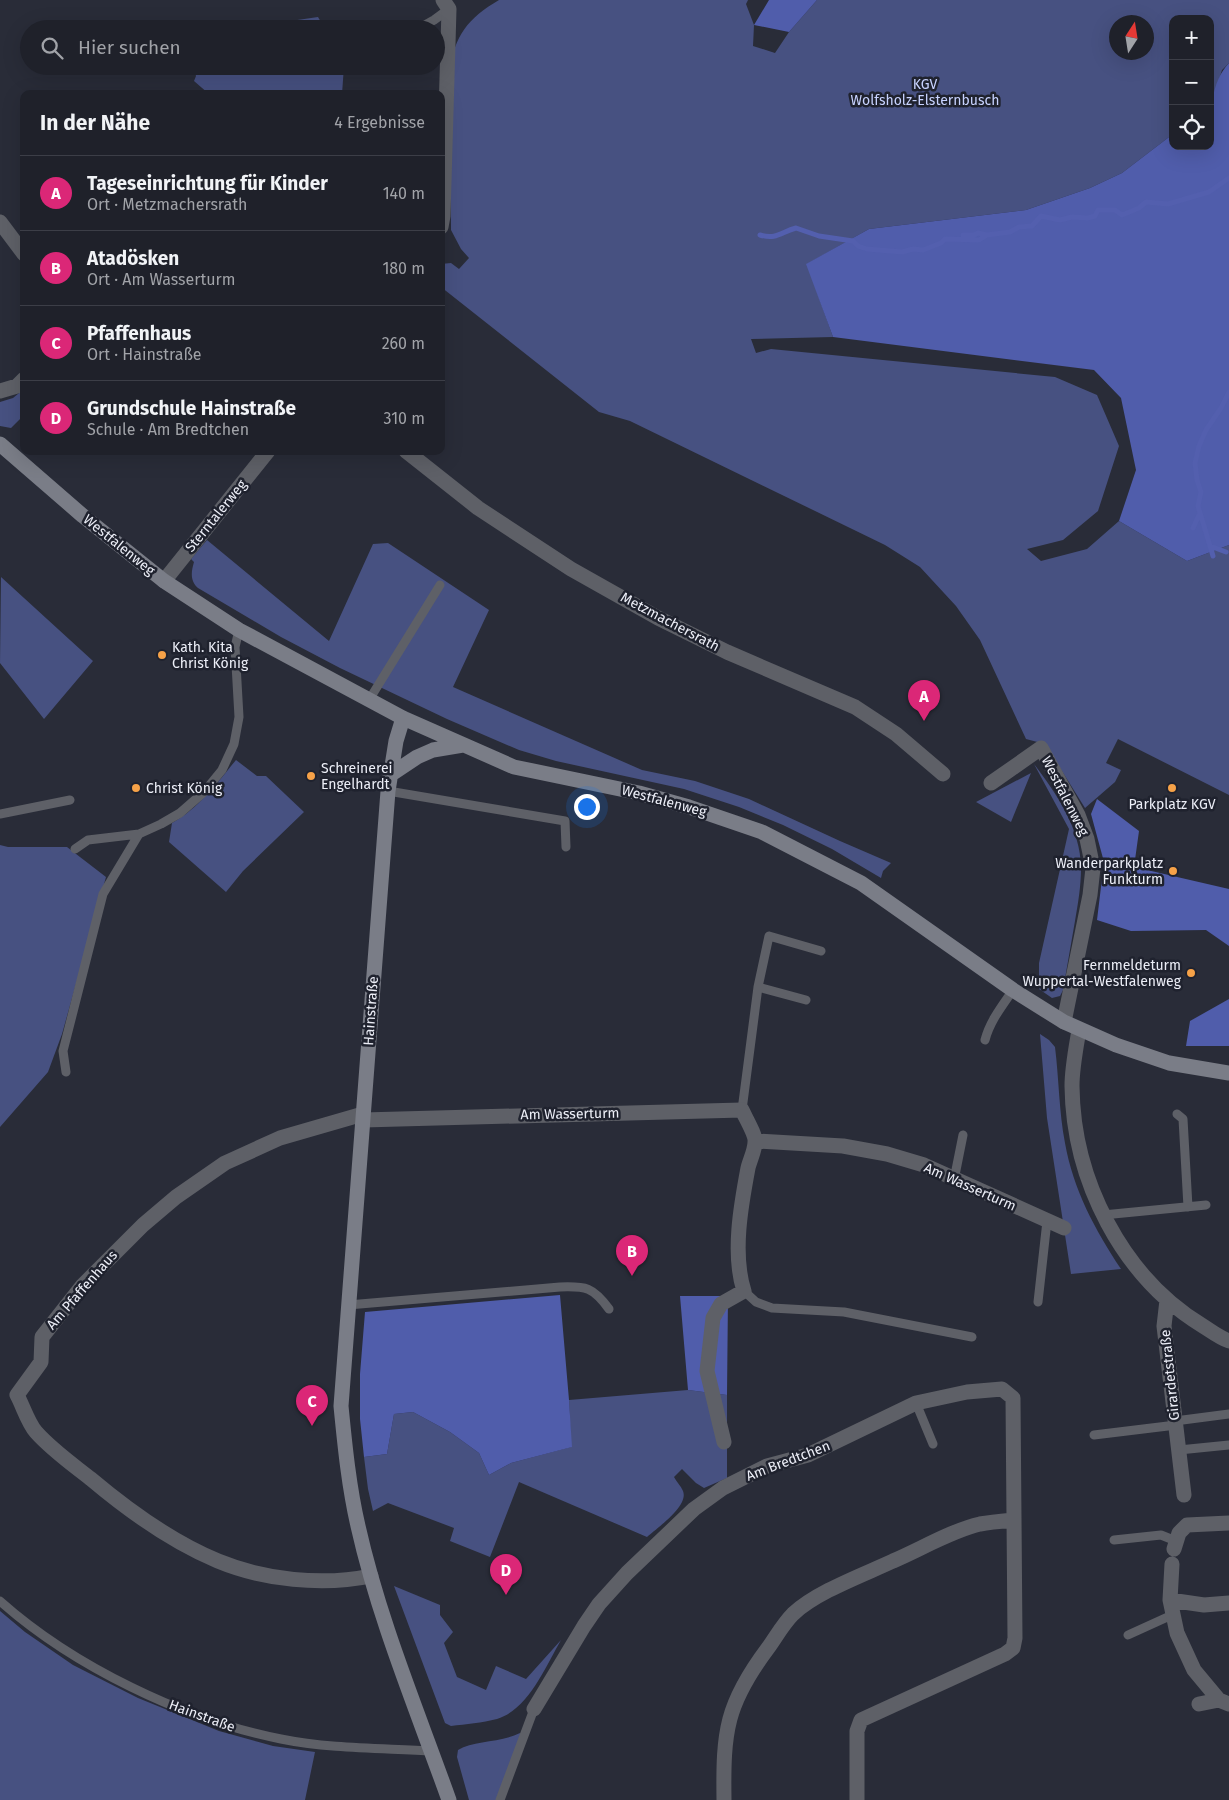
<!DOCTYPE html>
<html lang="de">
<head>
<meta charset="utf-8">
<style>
  :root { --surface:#1f212a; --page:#272932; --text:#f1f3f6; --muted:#a1a3a8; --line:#3c3e47; --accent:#db2777 }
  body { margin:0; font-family:"Fira Sans",sans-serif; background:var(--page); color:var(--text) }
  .controls { position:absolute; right:15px; top:15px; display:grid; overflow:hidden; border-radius:10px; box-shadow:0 5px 20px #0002 }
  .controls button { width:45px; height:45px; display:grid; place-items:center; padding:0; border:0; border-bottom:1px solid var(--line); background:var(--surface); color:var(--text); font:25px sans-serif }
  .compass { position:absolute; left:1109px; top:15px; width:45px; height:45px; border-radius:50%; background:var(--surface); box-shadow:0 5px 20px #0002; rotate:12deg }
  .you { position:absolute; left:586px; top:806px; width:18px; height:18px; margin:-12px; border:4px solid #fff; border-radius:50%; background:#1a73e8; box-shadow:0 0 0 8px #1a73e833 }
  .badge { display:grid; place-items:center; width:32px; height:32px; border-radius:50%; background:var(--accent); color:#fff; font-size:16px; font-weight:700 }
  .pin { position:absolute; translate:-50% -41px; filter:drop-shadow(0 1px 2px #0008) }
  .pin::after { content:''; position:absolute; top:26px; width:18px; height:15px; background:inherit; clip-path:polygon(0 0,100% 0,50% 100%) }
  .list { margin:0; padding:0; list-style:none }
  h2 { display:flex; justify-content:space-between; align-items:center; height:65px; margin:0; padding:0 20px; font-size:21px }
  h2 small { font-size:16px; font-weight:400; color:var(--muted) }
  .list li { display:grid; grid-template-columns:32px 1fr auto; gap:15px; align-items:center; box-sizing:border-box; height:75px; padding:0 20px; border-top:1px solid var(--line) }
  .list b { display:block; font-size:19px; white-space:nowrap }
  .list p { margin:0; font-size:16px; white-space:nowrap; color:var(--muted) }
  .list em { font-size:16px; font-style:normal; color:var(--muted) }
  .icon { flex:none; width:28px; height:28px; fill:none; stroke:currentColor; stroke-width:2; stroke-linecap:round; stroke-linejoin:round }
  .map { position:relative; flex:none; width:1229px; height:1800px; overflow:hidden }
  .search { position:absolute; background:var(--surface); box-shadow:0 5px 20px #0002; left:20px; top:20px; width:425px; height:55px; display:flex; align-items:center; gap:12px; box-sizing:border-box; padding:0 18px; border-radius:28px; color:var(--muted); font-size:19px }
  .panel { position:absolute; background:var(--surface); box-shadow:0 5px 20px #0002; left:20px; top:90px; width:425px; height:365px; border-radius:10px }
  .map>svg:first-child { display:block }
  .green { fill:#475181; fill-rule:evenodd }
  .forest { fill:#505dab }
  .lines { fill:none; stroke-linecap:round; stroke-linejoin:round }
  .stream { stroke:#535fae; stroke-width:5 }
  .lane { stroke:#5e6067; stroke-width:9 }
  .street { stroke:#5e6067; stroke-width:15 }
  .secondary { stroke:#7a7d87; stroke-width:15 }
  .poi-dot { fill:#f6a248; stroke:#1f222e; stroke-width:2 }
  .labels { text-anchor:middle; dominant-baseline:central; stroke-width:5; stroke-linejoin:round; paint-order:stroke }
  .park-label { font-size:14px; fill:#c8d3ff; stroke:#1f222e }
  .street-label { font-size:14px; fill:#eceef7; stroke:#1f222e }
  .poi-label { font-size:14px; fill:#eceef7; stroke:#1f222e; text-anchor:start }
</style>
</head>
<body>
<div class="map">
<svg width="1229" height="1800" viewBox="0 0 1229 1800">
  <rect width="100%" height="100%" fill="#292c38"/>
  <path class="green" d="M499,0H748L746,4L754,25L753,46L775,53L789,32L817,0H1229V63L1222,70L1211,104L1210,19H1173V134L1122,173L1090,188L1026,210L869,229L807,264L833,337L751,339L756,353L771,349L1055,377L1097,395L1119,446L1098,511L1063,540L1027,549L1041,561L1087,549L1119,521L1187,561L1229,545V795L1118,739L1106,763L1121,770L1115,782L1085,808L1045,744L1026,739L980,640L956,606L920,567L885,545L630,421L599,412L441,287V264L451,263L459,269L469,258L461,249L451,230L450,71C454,36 468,18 499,0ZM1116,22H1146V52H1116Z
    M318,17L325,29H234Z
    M193,66H344L342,94H209L194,81L196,76Z
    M24,389V415L11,428L0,426V402L13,398Z
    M207,540L329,641L373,544L388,543L489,610L453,687L642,770L695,781L749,799L840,841L891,863L883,871L881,878L832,849L783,825L739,807L684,789L556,761L519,750L447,719L340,668L281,637L198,588C190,581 191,572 194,562L191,559Z
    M1,577L93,661L44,719L0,663Z
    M236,760L257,776H266L304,812L243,871L226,892L169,842L172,823C198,809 218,782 236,760Z
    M1034,764C1056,793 1081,829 1081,868C1081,886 1078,904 1075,921C1071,944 1067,967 1063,990L1060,996L1052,998L1039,989V963L1069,829Z
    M1031,773L1011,822L976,802Z
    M0,845L8,847H67L106,877L62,1034L48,1072L0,1127Z
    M1040,1034L1049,1040L1055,1047C1059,1079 1059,1112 1065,1143C1073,1189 1095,1230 1121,1269L1071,1274L1047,1118Z
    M688,1390L727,1395V1478L704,1488L696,1483L682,1469L674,1477C676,1481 681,1486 683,1491C689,1506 657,1528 647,1537L519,1482L490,1557L450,1541L454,1528L388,1503L373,1511L368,1489L364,1457L387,1454L394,1414L413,1412L450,1432L479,1453L489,1475L511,1463L571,1447L569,1400Z
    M394,1586L440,1605V1615L453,1632L444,1643L457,1677L486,1690L496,1666L526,1679L561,1640C546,1666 528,1710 497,1719C482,1723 466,1724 451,1726L445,1723Z
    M0,1611L25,1632L73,1665L138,1698L219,1731L273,1746L315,1752L305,1800H0Z
    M520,1733L521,1737L496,1800H469L457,1757L458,1750C474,1740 500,1743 520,1733Z"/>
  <path class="forest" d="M769,0H817L789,32L754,25Z
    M1229,63V545L1187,561L1119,521L1136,470L1121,398L1094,370L833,337L806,264L869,229L1026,210L1090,188L1122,173L1173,134V146H1210C1210,119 1209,84 1229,63Z
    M1097,799L1139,831L1134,867L1229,889V946L1206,930L1131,931L1097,920L1104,862L1091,814Z
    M1229,999V1046H1186L1190,1021Z
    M560,1295L569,1400L572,1447L511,1463L489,1475L479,1453L450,1432L413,1412L394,1414L387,1454L364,1457L360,1419V1374L365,1312Z
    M680,1296H728L727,1395L688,1390Z"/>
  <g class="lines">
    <path class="stream" d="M760,235C777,240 781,232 796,228L819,236L853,241L858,246L867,249L902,252L913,249L923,250L941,243L945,239L979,240L987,235L1010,232L1019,227L1032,226L1041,216L1060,220L1072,217L1088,218L1095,216L1098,210H1115L1122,215L1139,208L1146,202L1168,204L1209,192L1229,178
      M963,235H974L978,233L987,235
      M1193,528L1199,515
      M1210,546L1226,552
      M1213,556L1198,506L1201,492L1197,480L1195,463L1199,446L1206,430L1221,408L1229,392"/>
    <path class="lane" d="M418,29L434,20L449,9
      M369,700L440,585
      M388,791L565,821L566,847
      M0,814L70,800
      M75,849L88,840L139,834L161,824L180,813L204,792L222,770L234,744L239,717L235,647L239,630
      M758,987L806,1000
      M985,1040C990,1021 1002,1006 1013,990
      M66,1072L63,1051L103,894L139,834
      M742,1110L758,987L769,936L821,951
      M1177,1114L1183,1119L1188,1207
      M954,1180L963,1135
      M1103,1215L1206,1205
      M744,1291L756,1302L772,1308L844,1312L972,1337
      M1038,1302L1047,1221
      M348,1305L560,1287C586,1286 593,1287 609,1309
      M916,1403L933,1444
      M1175,1421L1229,1414
      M1094,1435L1176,1425
      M1179,1450L1229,1445
      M1114,1540L1161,1535L1176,1541
      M0,1601C73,1666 184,1720 281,1739C330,1749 382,1748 433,1751
      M1128,1635L1172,1615
      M500,1800L534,1709"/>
    <path class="street" d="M0,222L24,254
      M441,227L443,216L449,9L443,0
      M0,391L17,386L24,379
      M406,451L478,508L571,569L658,618L727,652L855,707L896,734L943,774
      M164,581L268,451
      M991,783L1041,748L1078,815L1087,839L1093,868L1090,895L1064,1022
      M1079,1030C1076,1048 1072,1068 1072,1086C1073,1180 1122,1277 1203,1326C1211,1331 1220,1338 1229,1341
      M363,1114L280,1138L225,1163L176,1197L143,1225L83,1285L42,1337L41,1362L17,1395C23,1406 28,1423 36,1432C52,1450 72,1464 91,1479C129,1511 172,1542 218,1561C264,1580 322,1586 371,1576
      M363,1120L742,1110C745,1117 756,1135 755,1142C755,1150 750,1160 748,1168C741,1205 732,1254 744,1291L721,1304L713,1318L707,1371L724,1442
      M756,1141L843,1146L887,1154L924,1165L1064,1228
      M1167,1300L1164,1326L1184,1495
      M1174,1549L1179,1533L1187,1525L1229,1523
      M1172,1564L1170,1600L1177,1633L1194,1670L1219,1700
      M1170,1600L1204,1605L1229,1603
      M1199,1704L1219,1700L1229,1704
      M534,1709L584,1626L599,1604L627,1573L694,1509L723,1488L767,1466L808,1455L916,1403L967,1392L1002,1389L1013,1398L1015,1638L1013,1648L1005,1654L861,1720L857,1731V1800
      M724,1800C723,1731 726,1704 768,1648C776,1637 783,1624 793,1614C816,1592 863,1575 893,1561C919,1550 953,1530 980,1524C991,1522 1003,1521 1014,1520"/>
    <path class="secondary" d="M0,444L83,516L164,581L239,630L403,718L514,767L639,793L689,807L762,832L861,883L1013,990L1064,1022L1116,1045L1169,1063L1229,1073
      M403,718L396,741L388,791L341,1406C345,1447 349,1487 358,1526C379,1620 417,1710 449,1800
      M390,775L417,757L433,750L463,745"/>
  </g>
  <g class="poi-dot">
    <circle cx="162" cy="655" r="5"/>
    <circle cx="311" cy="776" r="5"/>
    <circle cx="136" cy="788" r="5"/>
    <circle cx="1172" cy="788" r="5"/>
    <circle cx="1173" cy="871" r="5"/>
    <circle cx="1191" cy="973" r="5"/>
  </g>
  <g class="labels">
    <g class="park-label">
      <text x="925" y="84">KGV<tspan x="925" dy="16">Wolfsholz-Elsternbusch</tspan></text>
    </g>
    <g class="street-label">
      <text transform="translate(216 516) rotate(-51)">Sterntalerweg</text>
      <text transform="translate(119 545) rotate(39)">Westfalenweg</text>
      <text transform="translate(670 622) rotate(28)">Metzmachersrath</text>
      <text transform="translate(1065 796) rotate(63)">Westfalenweg</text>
      <text transform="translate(664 801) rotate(15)">Westfalenweg</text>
      <text transform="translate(371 1011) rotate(-86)">Hainstraße</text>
      <text transform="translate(570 1114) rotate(-1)">Am Wasserturm</text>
      <text transform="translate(970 1187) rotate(24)">Am Wasserturm</text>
      <text transform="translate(82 1290) rotate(-49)">Am Pfaffenhaus</text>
      <text transform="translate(1170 1375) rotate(-96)">Girardetstraße</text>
      <text transform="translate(788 1461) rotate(-21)">Am Bredtchen</text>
      <text transform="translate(202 1716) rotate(20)">Hainstraße</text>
    </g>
    <g class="poi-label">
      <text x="172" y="647">Kath. Kita<tspan x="172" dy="16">Christ König</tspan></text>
      <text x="321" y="768">Schreinerei<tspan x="321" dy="16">Engelhardt</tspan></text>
      <text x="146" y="788">Christ König</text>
      <text x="1172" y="804" text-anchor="middle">Parkplatz KGV</text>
      <text x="1163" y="863" text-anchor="end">Wanderparkplatz<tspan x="1163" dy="16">Funkturm</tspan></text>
      <text x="1181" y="965" text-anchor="end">Fernmeldeturm<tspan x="1181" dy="16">Wuppertal-Westfalenweg</tspan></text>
    </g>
  </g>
</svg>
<div class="controls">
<button>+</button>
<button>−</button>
<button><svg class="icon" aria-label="locate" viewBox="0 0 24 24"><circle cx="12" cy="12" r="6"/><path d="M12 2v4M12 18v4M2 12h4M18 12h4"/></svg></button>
</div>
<svg class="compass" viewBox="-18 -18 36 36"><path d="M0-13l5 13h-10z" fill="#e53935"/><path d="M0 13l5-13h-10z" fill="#a1a3a8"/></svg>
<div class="you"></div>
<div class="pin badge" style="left:924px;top:721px">A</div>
<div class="pin badge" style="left:632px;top:1276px">B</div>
<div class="pin badge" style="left:312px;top:1426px">C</div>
<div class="pin badge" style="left:506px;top:1595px">D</div>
<div class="search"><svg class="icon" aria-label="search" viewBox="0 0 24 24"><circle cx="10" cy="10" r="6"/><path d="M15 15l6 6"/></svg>Hier suchen</div>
<section class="panel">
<h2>In der Nähe<small>4 Ergebnisse</small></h2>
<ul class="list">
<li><span class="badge">A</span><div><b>Tageseinrichtung für Kinder</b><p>Ort · Metzmachersrath</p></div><em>140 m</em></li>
<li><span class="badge">B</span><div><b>Atadösken</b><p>Ort · Am Wasserturm</p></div><em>180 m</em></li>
<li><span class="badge">C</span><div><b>Pfaffenhaus</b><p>Ort · Hainstraße</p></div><em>260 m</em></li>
<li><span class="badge">D</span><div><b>Grundschule Hainstraße</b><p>Schule · Am Bredtchen</p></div><em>310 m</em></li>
</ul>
</section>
</div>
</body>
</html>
